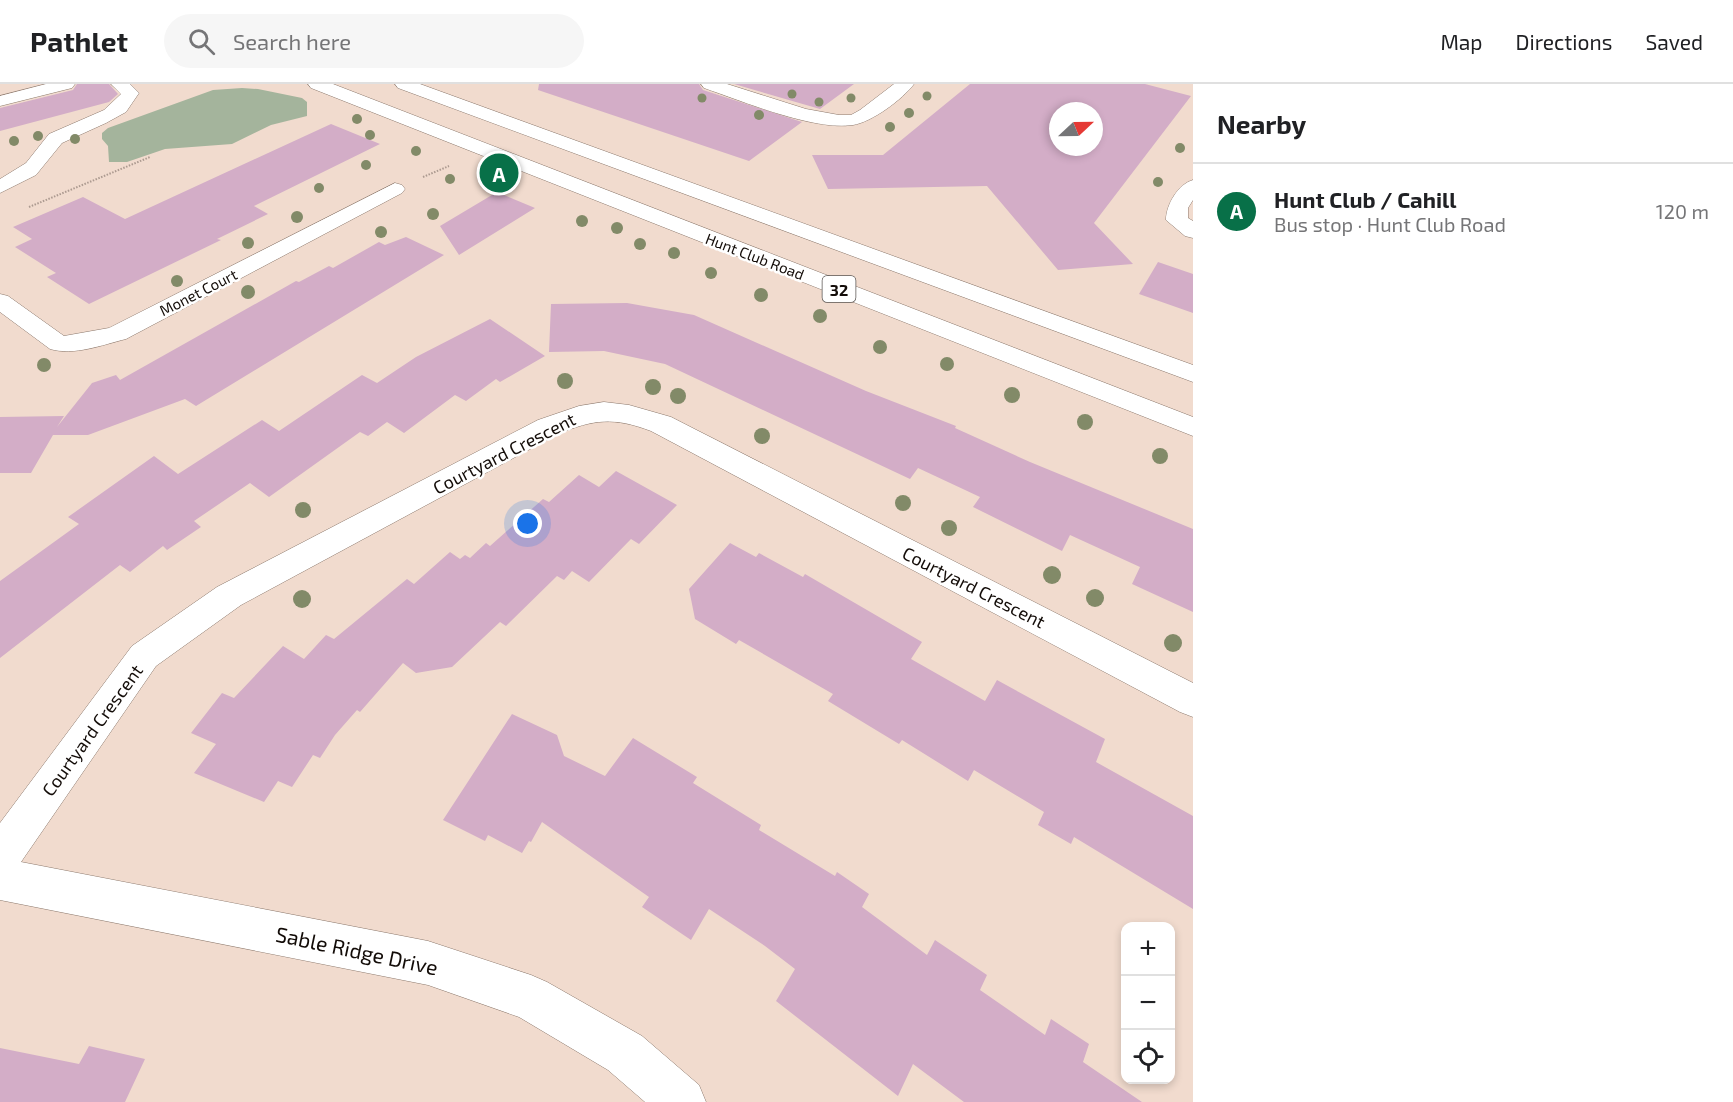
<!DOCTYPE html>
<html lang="en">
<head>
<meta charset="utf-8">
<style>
  :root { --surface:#fff; --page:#f6f6f6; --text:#202124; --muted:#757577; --line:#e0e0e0; --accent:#087048 }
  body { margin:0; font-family:"Exo 2",sans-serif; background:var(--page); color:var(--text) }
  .controls { position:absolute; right:18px; bottom:18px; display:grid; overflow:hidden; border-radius:12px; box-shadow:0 3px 9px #0003 }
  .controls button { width:54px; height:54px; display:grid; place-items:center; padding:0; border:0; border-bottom:2px solid var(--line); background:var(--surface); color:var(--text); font:30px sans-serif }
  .compass { position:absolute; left:1049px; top:18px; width:54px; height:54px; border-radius:50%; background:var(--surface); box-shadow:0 3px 9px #0003; rotate:68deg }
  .you { position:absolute; left:528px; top:440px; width:21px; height:21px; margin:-15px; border:4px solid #fff; border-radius:50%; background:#1a73e8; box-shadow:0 0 0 9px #1a73e833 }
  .badge { display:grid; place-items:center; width:39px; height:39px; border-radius:50%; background:var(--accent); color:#fff; font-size:20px; font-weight:700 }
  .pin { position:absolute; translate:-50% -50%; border:3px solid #fff; box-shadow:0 2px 6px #0006 }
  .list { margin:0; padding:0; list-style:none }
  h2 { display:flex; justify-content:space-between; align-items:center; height:78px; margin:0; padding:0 24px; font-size:26px }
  h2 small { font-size:20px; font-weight:400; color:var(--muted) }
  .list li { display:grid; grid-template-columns:39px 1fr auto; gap:18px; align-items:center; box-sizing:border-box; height:96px; padding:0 24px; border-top:2px solid var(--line) }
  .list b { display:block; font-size:22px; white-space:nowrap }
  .list p { margin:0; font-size:20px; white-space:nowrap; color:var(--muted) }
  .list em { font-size:20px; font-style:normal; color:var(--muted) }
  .icon { flex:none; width:33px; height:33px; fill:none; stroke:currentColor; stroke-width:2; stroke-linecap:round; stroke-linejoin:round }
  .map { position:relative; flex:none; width:1193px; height:1018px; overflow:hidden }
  header { display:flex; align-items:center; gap:36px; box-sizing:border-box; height:84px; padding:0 30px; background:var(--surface); border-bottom:2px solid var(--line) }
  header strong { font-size:28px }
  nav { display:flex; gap:33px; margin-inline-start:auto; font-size:21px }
  .search { width:420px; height:54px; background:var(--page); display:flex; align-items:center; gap:15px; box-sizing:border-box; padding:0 21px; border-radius:33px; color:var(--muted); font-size:22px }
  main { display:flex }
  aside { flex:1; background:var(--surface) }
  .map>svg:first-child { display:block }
  .green { fill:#a4b49c }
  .building { fill:#d3adc7; fill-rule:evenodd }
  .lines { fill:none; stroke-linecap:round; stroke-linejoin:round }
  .minor-casing { stroke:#8b786c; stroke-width:1 }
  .primary-casing { stroke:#8b786c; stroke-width:1 }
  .path { stroke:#ac9a90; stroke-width:2; stroke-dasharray:1.5 1.5; stroke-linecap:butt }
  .minor { fill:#fff; fill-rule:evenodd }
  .primary { fill:#fff; fill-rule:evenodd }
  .tree { fill:#828a68 }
  .labels { text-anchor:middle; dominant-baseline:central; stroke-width:5; stroke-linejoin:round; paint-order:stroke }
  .far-street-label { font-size:15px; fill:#130c08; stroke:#fff }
  .shield { fill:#fff; stroke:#5a5552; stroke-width:1.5 }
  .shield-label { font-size:16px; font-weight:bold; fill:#130c08 }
  .street-label { font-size:18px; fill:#130c08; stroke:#fff }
  .near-street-label { font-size:21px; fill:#130c08; stroke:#fff }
</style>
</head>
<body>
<header>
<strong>Pathlet</strong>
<div class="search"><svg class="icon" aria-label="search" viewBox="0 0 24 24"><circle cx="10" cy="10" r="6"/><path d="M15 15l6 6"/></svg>Search here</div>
<nav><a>Map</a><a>Directions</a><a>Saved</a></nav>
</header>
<main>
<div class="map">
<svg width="1193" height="1018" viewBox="0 0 1193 1018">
  <rect width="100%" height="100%" fill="#f1dbce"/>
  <path class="green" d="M242,4L258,5L302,14L307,18V32L271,41L232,60L165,65L127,78H109L108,62L102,55V49L108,44L213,6Z"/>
  <path class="building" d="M77,0H109L118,10L109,18L0,47V24L73,6Z
    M539,0H699L703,6L802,38L749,77L538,6Z
    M734,0H854L820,25Z
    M970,0H1145L1191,12L1094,139L1133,180L1058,186L987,102L828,105L812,71H883ZM1058,27H1094V63H1058Z
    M331,40L380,60L254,122L268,130L217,155L221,156L89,220L47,193L56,189L15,163L32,155L13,143L83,113L125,135Z
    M497,108L535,124L459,171L440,142Z
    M406,153L444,171L196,322L185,315L88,351H53L31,389H0V333L64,332L57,343L92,299L116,291L120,296L296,197L299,198L329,182L333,184L379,158L385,161Z
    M1158,178L1193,190V229L1139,210Z
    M627,219L694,231L866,307L956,342L955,344L1030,378L1193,445V528L1132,500L1140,483L1070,451L1062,467L973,423L980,413L918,384L910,395L665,280L604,267L549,268L551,220Z
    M490,235L545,272L500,298L496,295L466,317L455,311L404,349L387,338L368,352L360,348L269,413L250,399L194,437L201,443L167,466L163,462L130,488L120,481L0,574V497L79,440L68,433L154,372L178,390L262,336L279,347L362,291L377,299L416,273Z
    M616,387L677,421L639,460L631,455L589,498L572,487L564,496L557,492L506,542L500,538L452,583L416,589L403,579L360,628L357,626L335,651L320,674L313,671L292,703L278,697L264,718L194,689L216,660L191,649L222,609L234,614L283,562L304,575L326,551L334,555L407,495L414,500L450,468L460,475L465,471L470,474L486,459L490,462L543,415L549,418L579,391L599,403Z
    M730,459L756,473L759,469L803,493L805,490L922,558L911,575L985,617L997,596L1105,655L1096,678L1193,732V825L1074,753L1071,760L1038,741L1044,728L974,686L968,697L902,656L899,660L828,617L833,610L739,556L736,560L695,535L689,505Z
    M512,630L557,651L564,672L605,692L633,654L697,693L693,699L761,741L759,746L835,792L837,788L869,810L862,823L927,871L935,856L987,891L980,906L1045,951L1051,935L1089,960L1083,978L1142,1018H964L913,980L898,1012L776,917L795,885L765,862L709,825L691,856L642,823L649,813L542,738L531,758L529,757L522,769L488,751L485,757L443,736Z
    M89,962L145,975L125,1018H0V964L79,980Z"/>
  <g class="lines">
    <g class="minor-casing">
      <path id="minor" d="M46,0H75L72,4L0,22V12Z
        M111,0H130L139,9L126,28L106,39L62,59L36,91L0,109V95L26,79L49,50L104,26L121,10Z
        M701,0H727L806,25L839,31H851L860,26L894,0H914C903,15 872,38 853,41C814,47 742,17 704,4Z
        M1193,96V116L1188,124V134L1193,137V154L1185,152L1166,136C1166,121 1178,100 1193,96Z
        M395,99L402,101L405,105L402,109L126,255C102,261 74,272 50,265L0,228V210L8,212L64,252L109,244Z
        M604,318L629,321L671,333L1193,599V633L1180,628L651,347C614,333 594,335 558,350L241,521L156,582L21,778L428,857L531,891L547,898L642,952L699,1001L706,1018H645L608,986L519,933L428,901L0,816V739L132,562L217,503L538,336L579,322Z"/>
    </g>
    <g class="primary-casing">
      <path id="primary" d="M308,0H333L1193,333V352L311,4Z
        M395,0H420L1193,281V298L398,4Z"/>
    </g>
    <path class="path" d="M423,93L449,82
      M29,123L150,73"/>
    <use href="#minor" class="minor"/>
    <use href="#primary" class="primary"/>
  </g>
  <g class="tree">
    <circle cx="792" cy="10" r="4.5"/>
    <circle cx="927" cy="12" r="4.5"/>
    <circle cx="702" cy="14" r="4.5"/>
    <circle cx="851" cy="14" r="4.5"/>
    <circle cx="819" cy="18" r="4.5"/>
    <circle cx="909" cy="29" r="5"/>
    <circle cx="759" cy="31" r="5"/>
    <circle cx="357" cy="35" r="5"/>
    <circle cx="890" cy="43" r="5"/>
    <circle cx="370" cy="51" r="5"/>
    <circle cx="38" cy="52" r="5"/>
    <circle cx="75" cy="55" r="5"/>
    <circle cx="14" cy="57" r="5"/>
    <circle cx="1180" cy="64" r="5"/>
    <circle cx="416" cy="67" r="5"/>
    <circle cx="366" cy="81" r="5"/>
    <circle cx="450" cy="95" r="5"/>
    <circle cx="492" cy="95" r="5"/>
    <circle cx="1158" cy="98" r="5"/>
    <circle cx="319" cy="104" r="5"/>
    <circle cx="433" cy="130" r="6"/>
    <circle cx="297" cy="133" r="6"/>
    <circle cx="582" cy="137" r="6"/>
    <circle cx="617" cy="144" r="6"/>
    <circle cx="381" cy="148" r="6"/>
    <circle cx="248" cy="159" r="6"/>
    <circle cx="640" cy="160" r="6"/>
    <circle cx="674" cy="169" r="6"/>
    <circle cx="711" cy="189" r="6"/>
    <circle cx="177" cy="197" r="6"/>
    <circle cx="248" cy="208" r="7"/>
    <circle cx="761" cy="211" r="7"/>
    <circle cx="820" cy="232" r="7"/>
    <circle cx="880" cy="263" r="7"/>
    <circle cx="947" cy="280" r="7"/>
    <circle cx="44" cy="281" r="7"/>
    <circle cx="565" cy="297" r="8"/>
    <circle cx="653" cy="303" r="8"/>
    <circle cx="1012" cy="311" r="8"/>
    <circle cx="678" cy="312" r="8"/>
    <circle cx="1085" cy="338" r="8"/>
    <circle cx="762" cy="352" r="8"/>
    <circle cx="1160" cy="372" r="8"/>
    <circle cx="903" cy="419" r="8"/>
    <circle cx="303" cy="426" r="8"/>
    <circle cx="949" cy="444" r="8"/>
    <circle cx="1052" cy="491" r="9"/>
    <circle cx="1095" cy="514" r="9"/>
    <circle cx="302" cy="515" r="9"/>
    <circle cx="1173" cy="559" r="9"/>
  </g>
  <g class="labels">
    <g class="far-street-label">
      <text transform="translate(755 172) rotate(21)">Hunt Club Road</text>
      <text transform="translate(198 208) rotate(-27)">Monet Court</text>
    </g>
    <rect class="shield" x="822.5" y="192" width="33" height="26" rx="4.5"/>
    <g class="shield-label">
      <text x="839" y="205">32</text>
    </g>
    <g class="street-label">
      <text transform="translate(504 369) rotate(-27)">Courtyard Crescent</text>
      <text transform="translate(974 503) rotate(27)">Courtyard Crescent</text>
      <text transform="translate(92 646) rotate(-54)">Courtyard Crescent</text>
    </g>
    <g class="near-street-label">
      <text transform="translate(357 866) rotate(12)">Sable Ridge Drive</text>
    </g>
  </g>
</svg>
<div class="controls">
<button>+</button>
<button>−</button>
<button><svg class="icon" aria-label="locate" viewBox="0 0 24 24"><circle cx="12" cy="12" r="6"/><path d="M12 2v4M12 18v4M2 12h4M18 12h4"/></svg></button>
</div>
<svg class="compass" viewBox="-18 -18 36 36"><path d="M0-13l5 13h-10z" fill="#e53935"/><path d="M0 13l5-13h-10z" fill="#757577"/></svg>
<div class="you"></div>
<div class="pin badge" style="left:499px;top:89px">A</div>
</div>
<aside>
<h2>Nearby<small></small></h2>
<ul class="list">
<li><span class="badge">A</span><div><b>Hunt Club / Cahill</b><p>Bus stop · Hunt Club Road</p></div><em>120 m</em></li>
</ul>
</aside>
</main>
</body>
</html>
